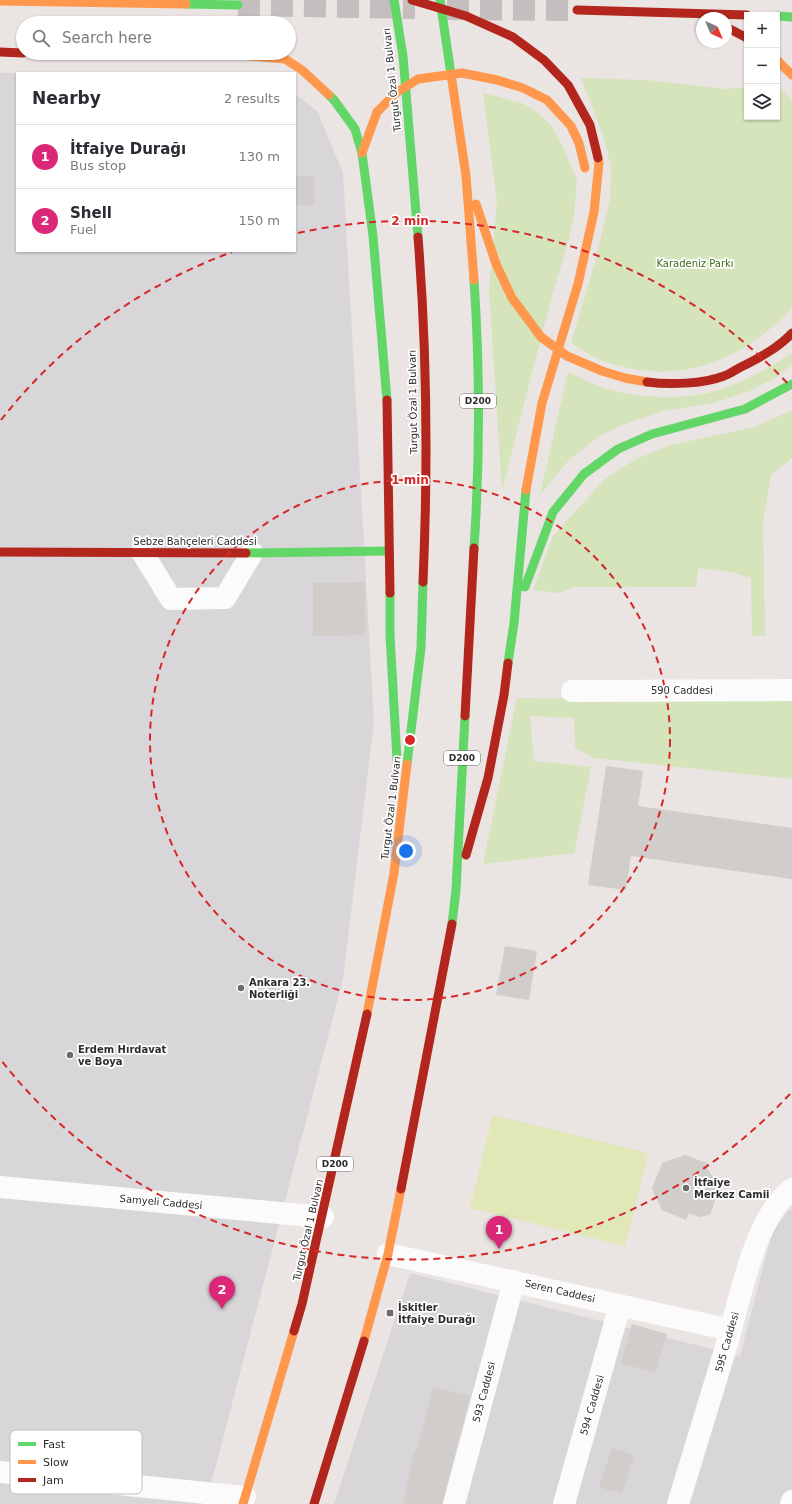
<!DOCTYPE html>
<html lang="en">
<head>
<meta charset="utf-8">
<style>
  :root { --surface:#fff; --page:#f7f7f7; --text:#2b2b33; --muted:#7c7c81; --line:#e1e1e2; --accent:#db2777 }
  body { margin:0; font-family:"DejaVu Sans",sans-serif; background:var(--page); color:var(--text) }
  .controls { position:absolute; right:12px; top:12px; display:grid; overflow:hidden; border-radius:0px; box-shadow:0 1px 3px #0004 }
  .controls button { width:36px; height:36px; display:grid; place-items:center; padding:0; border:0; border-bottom:1px solid var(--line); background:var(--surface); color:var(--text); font:20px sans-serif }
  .compass { position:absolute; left:696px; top:12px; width:36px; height:36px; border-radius:50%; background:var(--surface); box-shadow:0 1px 3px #0004; rotate:136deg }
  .you { position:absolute; left:406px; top:851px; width:14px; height:14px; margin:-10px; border:3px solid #fff; border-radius:50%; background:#1a73e8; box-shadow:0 0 0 6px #1a73e833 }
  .badge { display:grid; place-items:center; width:26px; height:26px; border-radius:50%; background:var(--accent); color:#fff; font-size:13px; font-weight:700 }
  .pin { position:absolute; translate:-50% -33px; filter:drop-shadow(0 1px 2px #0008) }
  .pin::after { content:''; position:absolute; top:21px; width:14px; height:12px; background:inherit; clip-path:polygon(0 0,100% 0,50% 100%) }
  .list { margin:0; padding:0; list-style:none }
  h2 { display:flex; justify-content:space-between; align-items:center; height:52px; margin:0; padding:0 16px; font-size:17px }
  h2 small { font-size:13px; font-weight:400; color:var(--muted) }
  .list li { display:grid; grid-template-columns:26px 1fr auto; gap:12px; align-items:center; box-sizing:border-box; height:64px; padding:0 16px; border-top:1px solid var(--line) }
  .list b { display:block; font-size:15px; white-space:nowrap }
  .list p { margin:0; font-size:13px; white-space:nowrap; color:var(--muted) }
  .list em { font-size:13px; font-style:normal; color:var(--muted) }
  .icon { flex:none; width:22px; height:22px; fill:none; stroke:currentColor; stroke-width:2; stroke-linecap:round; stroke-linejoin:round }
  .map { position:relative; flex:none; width:792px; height:1504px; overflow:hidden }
  .search { position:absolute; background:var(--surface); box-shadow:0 1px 3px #0004; left:16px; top:16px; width:280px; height:44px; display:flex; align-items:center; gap:10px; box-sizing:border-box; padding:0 14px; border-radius:22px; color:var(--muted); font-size:15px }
  .panel { position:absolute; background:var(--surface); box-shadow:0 1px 3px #0004; left:16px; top:72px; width:280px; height:180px; border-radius:0px }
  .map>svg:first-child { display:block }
  .industrial { fill:#d9d6d9 }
  .green { fill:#d5e4ba }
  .pitch { fill:#e1e8b8 }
  .building { fill:#d1cdcb }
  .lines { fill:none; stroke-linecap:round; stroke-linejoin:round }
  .highway-tunnel { stroke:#c4bfbe; stroke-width:22; stroke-dasharray:22 11; stroke-linecap:butt }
  .street { stroke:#fcfbfb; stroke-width:22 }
  .fast { stroke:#63d668; stroke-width:9 }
  .slow { stroke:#ff974d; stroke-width:9 }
  .jam { stroke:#b3261e; stroke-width:9 }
  .ring { fill:none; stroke:#d62828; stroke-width:2; stroke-dasharray:7 5 }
  .poi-dot { fill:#6e6c6c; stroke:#fff; stroke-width:1.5 }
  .labels { text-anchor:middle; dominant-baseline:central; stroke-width:3.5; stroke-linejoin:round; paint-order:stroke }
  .shield { fill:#fff; stroke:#6b6b6b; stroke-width:1 }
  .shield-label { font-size:9px; font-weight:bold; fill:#2c2c2c }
  .street-label { font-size:10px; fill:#2c2c2c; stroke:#fff }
  .park-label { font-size:10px; fill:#3b6a1a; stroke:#fff }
  .poi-label { font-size:10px; font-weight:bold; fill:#2c2c2c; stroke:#fff; text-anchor:start }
  .key { fill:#fff; stroke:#c0c0c0; stroke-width:1 }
  .key-label { font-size:11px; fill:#2c2c2c }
  .centre { fill:#d62828; stroke:#fff; stroke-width:2 }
  .ring-label { font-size:12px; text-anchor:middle; font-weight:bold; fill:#d62828; stroke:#fff; stroke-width:3.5; stroke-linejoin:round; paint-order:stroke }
</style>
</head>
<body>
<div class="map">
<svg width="792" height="1504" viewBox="0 0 792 1504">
  <rect width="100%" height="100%" fill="#eae4e2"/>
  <path class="industrial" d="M0,73H26H17V251H295V94L317,111L343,173L374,722L343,979L215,1469L203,1504H0Z
    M792,1209V1504H334L410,1273L740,1356L772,1233L788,1211Z"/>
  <path class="green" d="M581,78L646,80L726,89L747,87V117H777V86L781,89L792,100V308C783,318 773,327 762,335C714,372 662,381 603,361C592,357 581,349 571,343L594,266L610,200L611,167L604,138Z
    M483,93L522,103L538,113L551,125L560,141L577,180L574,216L567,246L551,299L502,490L489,291L497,202Z
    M792,353V365L776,377L750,391L713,403L663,411L628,423L601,435L569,460L540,495L568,372C580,377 592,384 604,388C641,399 684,401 722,389C747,381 770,367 792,353Z
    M792,410V458L771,475L763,524L765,636H752L751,578L731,572L698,568L696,587H575L559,593L533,590L553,536L605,479L636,459L671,445L755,427Z
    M517,698L792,701V779L594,758L575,748L574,718L530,716L534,761L591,767L574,853L483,864Z"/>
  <path class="pitch" d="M493,1115L648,1153L625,1246L470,1208Z"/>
  <path class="building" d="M295,176H314V205H295Z
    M365,582V635L313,636V583Z
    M606,766L643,771L638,806L792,828V879L631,856L626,890L588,885Z
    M505,946L537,951L529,1000L496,995Z
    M685,1155L709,1164L707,1168L720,1187L710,1215L699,1217L689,1213L686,1220L662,1210L652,1189L662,1163Z
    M632,1324L667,1334L655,1373L621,1363Z
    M433,1387L470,1396L442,1504H403L414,1452L416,1453Z
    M612,1448L634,1455L622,1494L599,1487Z"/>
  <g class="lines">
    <path class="highway-tunnel" d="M238,5L415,8
      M447,9L577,10"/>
    <path class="street" d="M142,552L171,599L225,598L252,553
      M572,691L792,690
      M0,1187L323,1217
      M388,1254L731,1330
      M0,1472L245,1497
      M454,1504L514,1281
      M564,1504L620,1305
      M678,1504C694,1452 710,1399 726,1347C740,1301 753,1219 792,1189
      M791,1504L792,1501"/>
    <path class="fast" d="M394,0L403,56L418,237
      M440,0L451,74
      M186,4L238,5
      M777,16L792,17
      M329,95L334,100L355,129L362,153L373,236L387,400
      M474,280C480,369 480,459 474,548
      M246,553L389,551
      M525,587L553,512L584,474L618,449L652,434L745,409L792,384
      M390,593V635L397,760
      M508,663L514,623L526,490
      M407,764L421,648L423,582
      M452,924L456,890L465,716"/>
    <path class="slow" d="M0,1L186,4
      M33,53L239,55L285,59L302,70L329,95
      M777,60L792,75
      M451,74L466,176L474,280
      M362,153L377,112L396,93L418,79L462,73L497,80L523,88L547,100L571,126L579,143L585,168
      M476,204L496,264L512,298L541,337L567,356L602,371L625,378L647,382
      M526,490L542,403L578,284L594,212L599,163L598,158
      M367,1014L394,873L407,764
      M364,1341L388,1254L401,1189
      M243,1504L294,1331"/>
    <path class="jam" d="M412,0L466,16L513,37L544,60L568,85L590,125L598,158
      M577,10L747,15
      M726,27L747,38
      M0,52L23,53
      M418,237C427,351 428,467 423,582
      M647,382C669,385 703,384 724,376C730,374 735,370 741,367C759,358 778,348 792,333
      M387,400L390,593
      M0,552L246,553
      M465,716L474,548
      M466,855L488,778L504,695L508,663
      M401,1189L452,924
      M294,1331L302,1304L367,1014
      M314,1504L364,1341"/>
  </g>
  <g class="ring">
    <circle cx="410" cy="740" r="260"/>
    <path d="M790 1094A519 519 0 0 1 1 1060M1 420A519 519 0 0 1 232 252M298 233A519 519 0 0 1 790 386"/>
  </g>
  <g class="poi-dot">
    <circle cx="241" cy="988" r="4"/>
    <circle cx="70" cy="1055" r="4"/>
    <circle cx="686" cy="1188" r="4"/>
    <rect x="386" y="1309" width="8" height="8" rx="2"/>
  </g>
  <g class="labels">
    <g class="shield">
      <rect x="460" y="394" width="36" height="14" rx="3"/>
      <rect x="444" y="751" width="36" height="14" rx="3"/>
      <rect x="317" y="1157" width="36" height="14" rx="3"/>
    </g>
    <g class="shield-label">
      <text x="478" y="401">D200</text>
      <text x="462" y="758">D200</text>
      <text x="335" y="1164">D200</text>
    </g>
    <g class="street-label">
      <text transform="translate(392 80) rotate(-96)">Turgut Özal 1 Bulvarı</text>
      <text transform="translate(413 402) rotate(-91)">Turgut Özal 1 Bulvarı</text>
      <text x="195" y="541">Sebze Bahçeleri Caddesi</text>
      <text x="682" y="690">590 Caddesi</text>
      <text transform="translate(391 808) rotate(-83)">Turgut Özal 1 Bulvarı</text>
      <text transform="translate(161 1202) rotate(5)">Samyeli Caddesi</text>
      <text transform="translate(308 1230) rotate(-77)">Turgut Özal 1 Bulvarı</text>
      <text transform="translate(560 1291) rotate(13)">Seren Caddesi</text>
      <text transform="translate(727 1342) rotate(-74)">595 Caddesi</text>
      <text transform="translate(484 1392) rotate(-75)">593 Caddesi</text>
      <text transform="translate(592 1405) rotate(-74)">594 Caddesi</text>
    </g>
    <g class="park-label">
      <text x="695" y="263">Karadeniz Parkı</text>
    </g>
    <g class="poi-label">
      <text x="249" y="982">Ankara 23.<tspan x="249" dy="12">Noterliği</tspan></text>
      <text x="78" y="1049">Erdem Hırdavat<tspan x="78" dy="12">ve Boya</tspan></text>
      <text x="694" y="1182">İtfaiye<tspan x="694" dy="12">Merkez Camii</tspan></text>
      <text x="398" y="1307">İskitler<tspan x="398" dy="12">İtfaiye Durağı</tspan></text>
    </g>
  </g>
  <rect x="10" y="1430" width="132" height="64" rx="6" class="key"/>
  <rect x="18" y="1442" width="18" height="4" fill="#63d668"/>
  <rect x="18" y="1460" width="18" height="4" fill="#ff974d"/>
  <rect x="18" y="1478" width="18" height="4" fill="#b3261e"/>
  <g class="key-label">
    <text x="43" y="1448">Fast</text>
    <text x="43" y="1466">Slow</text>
    <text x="43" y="1484">Jam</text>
  </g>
  <circle cx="410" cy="740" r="6" class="centre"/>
  <g class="ring-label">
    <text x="410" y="225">2 min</text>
    <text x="410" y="484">1 min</text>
  </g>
</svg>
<div class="controls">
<button>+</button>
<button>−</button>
<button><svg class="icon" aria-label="layers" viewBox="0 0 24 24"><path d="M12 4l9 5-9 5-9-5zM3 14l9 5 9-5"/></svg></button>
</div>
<svg class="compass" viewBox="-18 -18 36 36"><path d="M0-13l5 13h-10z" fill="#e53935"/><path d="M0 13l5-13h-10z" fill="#7c7c81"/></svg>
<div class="you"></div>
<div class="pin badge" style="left:499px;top:1249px">1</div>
<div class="pin badge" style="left:222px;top:1309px">2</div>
<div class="search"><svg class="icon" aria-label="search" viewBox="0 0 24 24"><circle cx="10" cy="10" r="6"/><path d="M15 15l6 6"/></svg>Search here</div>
<section class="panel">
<h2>Nearby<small>2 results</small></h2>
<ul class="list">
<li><span class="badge">1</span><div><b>İtfaiye Durağı</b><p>Bus stop</p></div><em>130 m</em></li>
<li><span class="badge">2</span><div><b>Shell</b><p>Fuel</p></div><em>150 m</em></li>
</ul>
</section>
</div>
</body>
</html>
